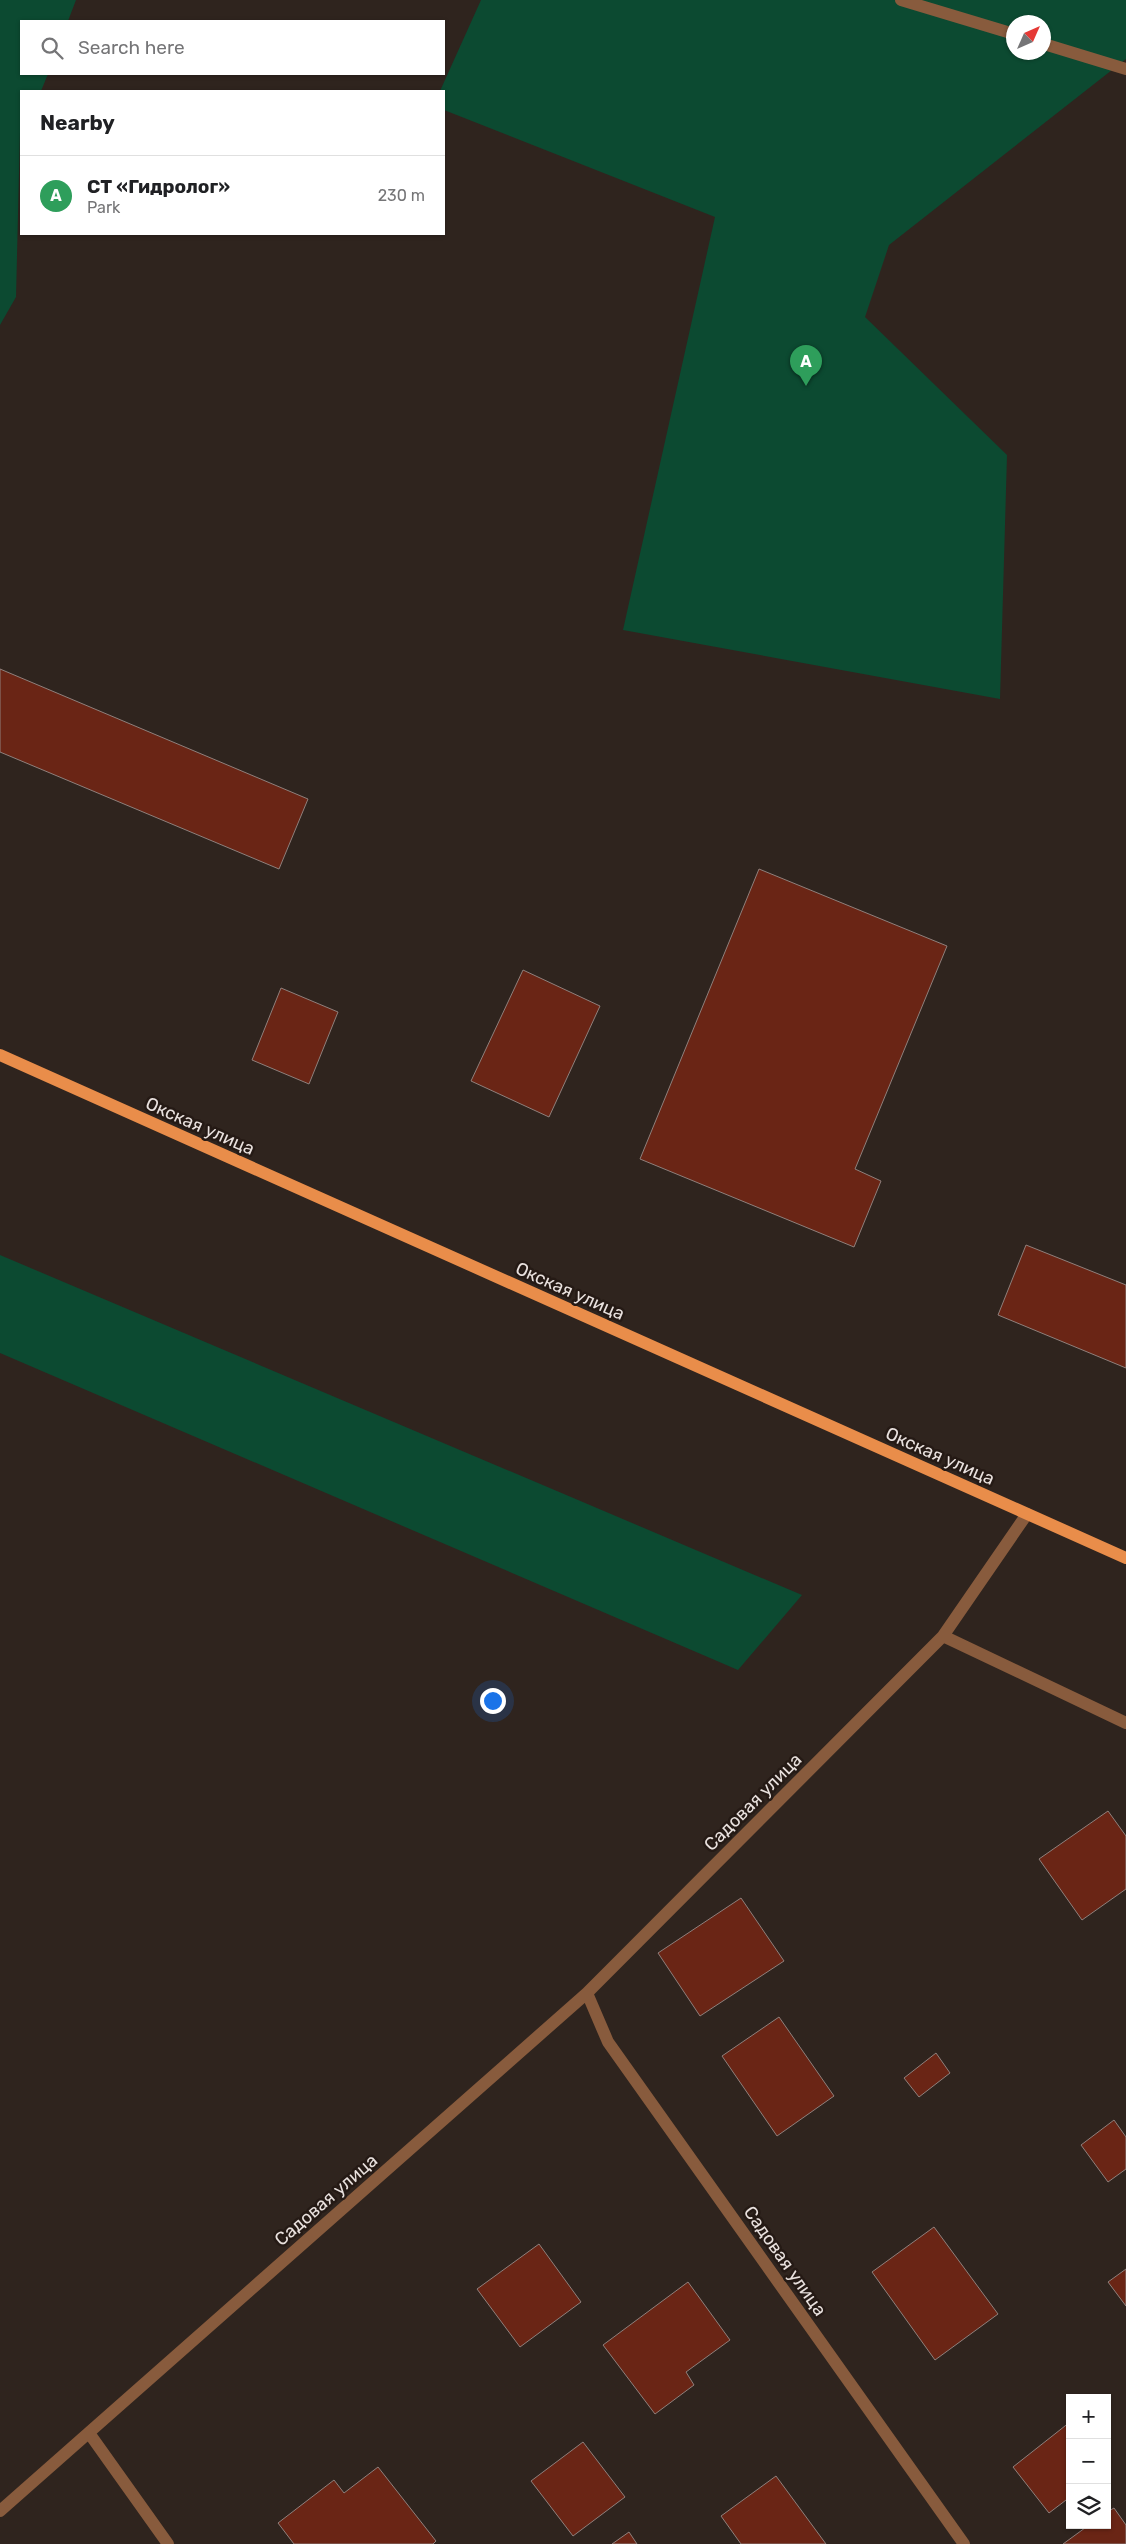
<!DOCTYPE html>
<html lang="en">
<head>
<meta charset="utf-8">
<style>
  :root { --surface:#fff; --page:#f2f2f2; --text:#202124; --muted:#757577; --line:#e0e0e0; --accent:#ea580c }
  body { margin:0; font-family:Rubik,sans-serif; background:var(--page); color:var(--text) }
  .controls { position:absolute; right:15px; bottom:15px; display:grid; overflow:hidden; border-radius:0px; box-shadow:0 1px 4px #0004 }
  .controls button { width:45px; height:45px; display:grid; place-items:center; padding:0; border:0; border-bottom:1px solid var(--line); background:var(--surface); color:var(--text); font:25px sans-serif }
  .compass { position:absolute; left:1006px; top:15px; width:45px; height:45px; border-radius:50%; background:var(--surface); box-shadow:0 1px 4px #0004; rotate:45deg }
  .you { position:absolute; left:492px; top:1700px; width:18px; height:18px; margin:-12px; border:4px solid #fff; border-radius:50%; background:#1a73e8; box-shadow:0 0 0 8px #1a73e833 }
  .badge { display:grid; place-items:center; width:32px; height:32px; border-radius:50%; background:var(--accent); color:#fff; font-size:16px; font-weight:700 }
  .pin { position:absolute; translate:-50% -41px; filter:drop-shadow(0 1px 2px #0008) }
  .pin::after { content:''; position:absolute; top:26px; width:18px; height:15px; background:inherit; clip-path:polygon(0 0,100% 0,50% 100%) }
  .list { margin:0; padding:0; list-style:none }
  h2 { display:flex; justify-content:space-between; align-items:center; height:65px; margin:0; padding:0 20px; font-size:21px }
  h2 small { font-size:16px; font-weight:400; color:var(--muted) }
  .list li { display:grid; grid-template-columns:32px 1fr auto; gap:15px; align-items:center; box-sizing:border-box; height:80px; padding:0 20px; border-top:1px solid var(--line) }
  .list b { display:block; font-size:19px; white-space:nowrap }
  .list p { margin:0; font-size:16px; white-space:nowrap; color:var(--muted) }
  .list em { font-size:16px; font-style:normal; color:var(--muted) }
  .icon { flex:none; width:28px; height:28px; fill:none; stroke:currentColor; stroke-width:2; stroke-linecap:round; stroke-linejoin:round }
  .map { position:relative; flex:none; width:1126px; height:2544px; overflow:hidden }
  .search { position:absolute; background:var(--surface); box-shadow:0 1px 4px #0004; left:20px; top:20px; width:425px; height:55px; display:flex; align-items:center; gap:12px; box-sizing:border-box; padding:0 18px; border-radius:0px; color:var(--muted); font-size:19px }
  .panel { position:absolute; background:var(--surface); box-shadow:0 1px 4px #0004; left:20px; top:90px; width:425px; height:145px; border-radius:0px }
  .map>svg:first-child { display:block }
  .green { fill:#0c4a31; fill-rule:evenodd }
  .building { fill:#6a2515; stroke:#8f807c }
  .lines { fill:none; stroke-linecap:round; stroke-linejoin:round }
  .minor { stroke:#885b3d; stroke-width:12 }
  .primary { stroke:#e98d4a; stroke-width:12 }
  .labels { text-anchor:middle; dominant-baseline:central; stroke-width:5; stroke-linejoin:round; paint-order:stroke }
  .street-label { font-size:18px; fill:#e9e1de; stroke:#251a15 }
</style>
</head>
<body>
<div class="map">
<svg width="1126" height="2544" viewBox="0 0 1126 2544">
  <rect width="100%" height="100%" fill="#2f241e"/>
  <path class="green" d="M0,0H76L68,21H21V74H48L41,91H21L16,297L0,325Z
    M481,0H1126V59L889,245L865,317L1007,455L1000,699L623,630L715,217L444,110V91H440ZM1014,22H1044V52H1014Z
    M0,1255L802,1595L738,1670L0,1353Z"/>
  <path class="building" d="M0,669L308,799L279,869L0,752Z
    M759,869L947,946L855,1169L881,1181L854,1247L640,1159Z
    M523,970L600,1006L549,1117L471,1081Z
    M281,988L338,1012L309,1084L252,1060Z
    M1026,1245L1126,1285V1368L998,1315Z
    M1108,1811L1126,1836V1889L1082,1920L1039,1859Z
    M741,1898L784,1961L700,2016L658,1953Z
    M779,2017L834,2096L777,2136L722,2056Z
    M936,2053L950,2073L919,2097L904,2078Z
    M1114,2120L1126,2137V2169L1108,2182L1081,2145Z
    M934,2227L998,2314L935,2360L872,2272Z
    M539,2244L581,2302L520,2347L477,2289Z
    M1126,2269V2306L1108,2282Z
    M688,2282L730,2340L686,2372L694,2385L655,2414L603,2345Z
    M1070,2422V2497L1049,2513L1013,2467Z
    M583,2442L625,2497L573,2536L531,2481Z
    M378,2467L436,2541L433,2544H294L278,2523L334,2480L344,2493Z
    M776,2476L826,2544H741L721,2516Z
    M1114,2508L1126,2525V2544H1063L1089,2525H1107V2512Z
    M629,2532L637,2544H612Z"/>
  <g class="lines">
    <path class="minor" d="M901,0L1014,34
      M1044,44L1126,69
      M943,1636L1126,1723
      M587,1993L608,2042L964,2544
      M89,2433L168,2544
      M0,2511L587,1993L943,1636L1027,1514"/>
    <path class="primary" d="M0,1055L1126,1558"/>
  </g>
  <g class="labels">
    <g class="street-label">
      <text transform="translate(200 1126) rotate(24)">Окская улица</text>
      <text transform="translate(570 1291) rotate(24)">Окская улица</text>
      <text transform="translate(940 1456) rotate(24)">Окская улица</text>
      <text transform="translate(753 1802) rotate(-45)">Садовая улица</text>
      <text transform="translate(326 2200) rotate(-41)">Садовая улица</text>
      <text transform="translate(785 2261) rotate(55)">Садовая улица</text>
    </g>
  </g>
</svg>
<div class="controls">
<button>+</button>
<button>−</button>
<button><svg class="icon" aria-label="layers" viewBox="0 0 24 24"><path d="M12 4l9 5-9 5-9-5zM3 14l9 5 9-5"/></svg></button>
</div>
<svg class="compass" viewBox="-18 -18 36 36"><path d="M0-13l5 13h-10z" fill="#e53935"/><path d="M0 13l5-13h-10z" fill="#757577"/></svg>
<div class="you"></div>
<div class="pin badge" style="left:806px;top:386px;background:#2e9e5b">A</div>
<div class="search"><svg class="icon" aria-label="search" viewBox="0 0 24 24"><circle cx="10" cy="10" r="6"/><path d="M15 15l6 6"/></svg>Search here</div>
<section class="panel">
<h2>Nearby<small></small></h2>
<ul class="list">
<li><span class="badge" style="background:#2e9e5b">A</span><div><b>СТ «Гидролог»</b><p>Park</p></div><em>230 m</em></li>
</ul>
</section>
</div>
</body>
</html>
